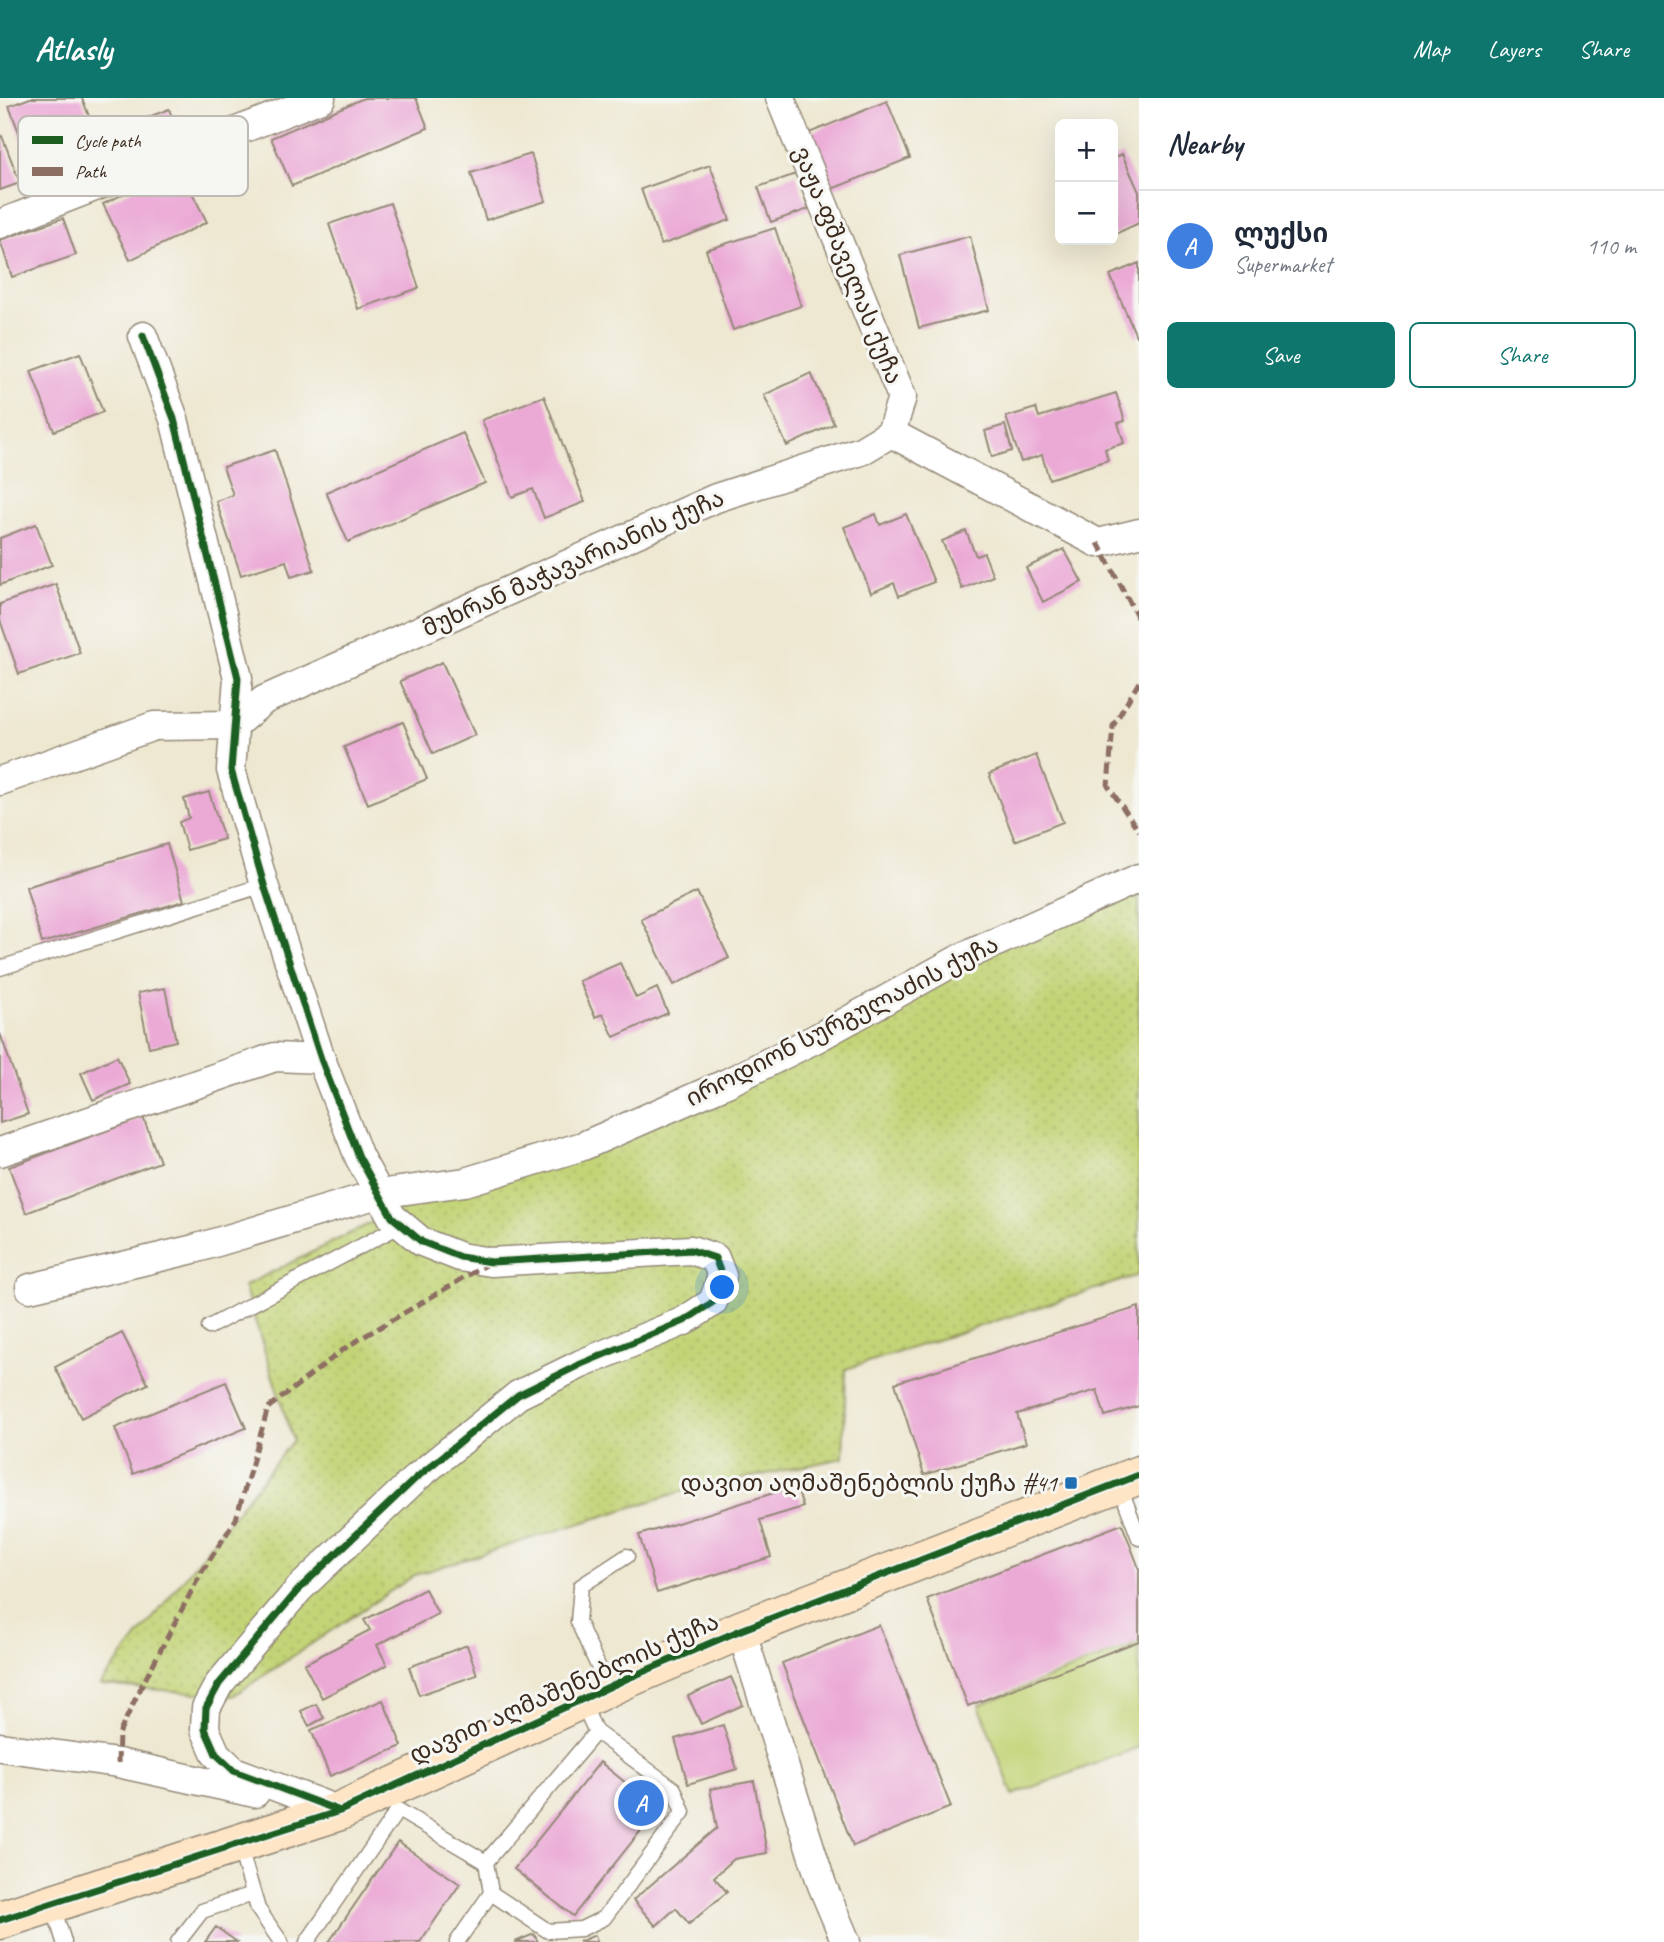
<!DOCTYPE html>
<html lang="en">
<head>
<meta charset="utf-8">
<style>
  :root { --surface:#fff; --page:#f6f6f7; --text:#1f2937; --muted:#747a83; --line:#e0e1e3; --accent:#0f766e }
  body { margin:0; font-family:Caveat,"Noto Sans Georgian",sans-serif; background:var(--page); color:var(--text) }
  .controls { position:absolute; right:21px; top:21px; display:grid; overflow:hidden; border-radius:10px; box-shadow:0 7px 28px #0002 }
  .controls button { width:63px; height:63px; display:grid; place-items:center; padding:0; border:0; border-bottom:2px solid var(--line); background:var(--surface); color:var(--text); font:35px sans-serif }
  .you { position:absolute; left:723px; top:1190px; width:24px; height:24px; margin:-18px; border:5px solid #fff; border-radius:50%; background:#1a73e8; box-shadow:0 0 0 10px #1a73e833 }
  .badge { display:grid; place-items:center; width:46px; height:46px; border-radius:50%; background:var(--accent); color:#fff; font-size:23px; font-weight:700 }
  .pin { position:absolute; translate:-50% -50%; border:4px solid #fff; box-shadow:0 2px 7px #0006 }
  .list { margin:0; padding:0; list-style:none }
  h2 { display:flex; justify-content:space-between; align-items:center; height:91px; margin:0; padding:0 28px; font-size:30px }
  h2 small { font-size:23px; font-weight:400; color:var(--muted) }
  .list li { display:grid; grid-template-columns:46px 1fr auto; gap:21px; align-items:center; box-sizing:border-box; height:112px; padding:0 28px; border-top:2px solid var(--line) }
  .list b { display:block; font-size:26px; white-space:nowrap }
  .list p { margin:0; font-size:23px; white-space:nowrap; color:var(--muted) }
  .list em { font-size:23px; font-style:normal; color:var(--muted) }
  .actions { display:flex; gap:14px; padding:21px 28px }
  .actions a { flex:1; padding:16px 0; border:2px solid var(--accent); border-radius:10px; text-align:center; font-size:24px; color:var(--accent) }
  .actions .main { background:var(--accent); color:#fff }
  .map { position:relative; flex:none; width:1139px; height:1844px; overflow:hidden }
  header { display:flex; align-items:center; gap:42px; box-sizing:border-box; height:98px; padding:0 35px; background:var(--accent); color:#fff }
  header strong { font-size:33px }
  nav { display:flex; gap:38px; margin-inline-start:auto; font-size:24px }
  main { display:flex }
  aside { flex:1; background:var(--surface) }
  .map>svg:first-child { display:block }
  .grass { fill:url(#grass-dots); stroke:#7f7f4a; stroke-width:2 }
  .park { fill:#c3d477; stroke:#7f7f4a; stroke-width:2 }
  .building { fill:#eba9d6 }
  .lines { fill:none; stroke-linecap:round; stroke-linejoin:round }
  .lane-casing { stroke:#948978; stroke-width:17 }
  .street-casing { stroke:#948978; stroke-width:31 }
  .secondary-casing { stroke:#948978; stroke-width:41 }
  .lane { stroke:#fff; stroke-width:14 }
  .street { stroke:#fff; stroke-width:28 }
  .secondary { stroke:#fde5c5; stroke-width:38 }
  .quiet { stroke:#8d6e63; stroke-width:5; stroke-dasharray:10 5; stroke-linecap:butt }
  .cycleway-casing { stroke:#f6f6f2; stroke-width:11 }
  .cycleway { stroke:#1b5e20; stroke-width:7 }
  .poi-dot { fill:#1f6fb2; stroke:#f6f6f2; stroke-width:2.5 }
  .labels { text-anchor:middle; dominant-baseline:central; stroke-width:6; stroke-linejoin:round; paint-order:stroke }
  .street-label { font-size:24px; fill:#3b2a1e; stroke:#f6f6f2 }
  .poi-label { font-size:24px; fill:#3b2a1e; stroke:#f6f6f2; text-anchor:end }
  .key { fill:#f6f6f2; stroke:#beb9b2; stroke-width:2 }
  .key-label { font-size:19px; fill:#3b2a1e }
</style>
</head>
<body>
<header>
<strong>Atlasly</strong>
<nav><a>Map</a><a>Layers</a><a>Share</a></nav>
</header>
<main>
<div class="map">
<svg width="1139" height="1844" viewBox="0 0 1139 1844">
  <defs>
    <pattern id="grass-dots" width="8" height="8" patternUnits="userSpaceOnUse" patternTransform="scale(1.75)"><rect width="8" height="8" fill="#c3d477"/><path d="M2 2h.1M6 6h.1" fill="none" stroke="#a8b666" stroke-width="1.8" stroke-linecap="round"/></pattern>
  </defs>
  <rect width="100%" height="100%" fill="#f6f6f2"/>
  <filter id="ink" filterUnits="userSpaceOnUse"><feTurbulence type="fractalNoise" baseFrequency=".0143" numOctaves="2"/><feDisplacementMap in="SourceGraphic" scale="14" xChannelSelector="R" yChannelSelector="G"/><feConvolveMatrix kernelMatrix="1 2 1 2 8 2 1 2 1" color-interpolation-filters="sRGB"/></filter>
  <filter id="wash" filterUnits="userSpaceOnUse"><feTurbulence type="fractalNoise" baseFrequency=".00686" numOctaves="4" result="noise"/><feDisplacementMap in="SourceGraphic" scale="28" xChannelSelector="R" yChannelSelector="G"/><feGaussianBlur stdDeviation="1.57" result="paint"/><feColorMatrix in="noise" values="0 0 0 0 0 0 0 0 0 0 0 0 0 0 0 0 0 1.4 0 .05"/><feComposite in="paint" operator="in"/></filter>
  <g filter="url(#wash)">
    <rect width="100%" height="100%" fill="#eee8d1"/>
    <path class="grass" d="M1139,779V1177L846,1271L843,1360L680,1394L415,1477L233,1598L100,1587L293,1342L244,1188L425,1098L554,1066Z"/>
    <path class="park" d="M1139,1545V1649L1013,1697L979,1607Z"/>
    <g id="blocks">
      <path class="building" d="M30,0H82L97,39L169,11L180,40L41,92L9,8Z
        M364,0H416L428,30L292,88L271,40Z
        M887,3L910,60L832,91L809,35Z
        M2,38L20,85L0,92V39Z
        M531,56L546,103L486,122L471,75Z
        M1122,56L1139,94V125L1113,137V61Z
        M710,67L730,122L661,147L641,91Z
        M179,69L207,124L130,162L103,106Z
        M796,76L809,111L771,124L758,89Z
        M390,105L419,190L358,211L329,126Z
        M63,120L76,157L12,179L0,142Z
        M775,130L801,208L733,232L706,152Z
        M970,138L989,212L919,230L900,157Z
        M1139,165V237L1136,238L1110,177Z
        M80,255L103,314L54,333L31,273Z
        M811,275L834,326L787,348L764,297Z
        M1116,295L1125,323L1118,325L1124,345L1105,351L1108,362L1049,381L1042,357L1021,364L1006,319L1036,310L1039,319Z
        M544,298L585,404L544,420L533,391L512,399L482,322Z
        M1005,327L1012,353L992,359L985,333Z
        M463,335L485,385L348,444L326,394Z
        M275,352L314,472L291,479L286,463L241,477L216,403L233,397L223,369Z
        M876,416L880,427L906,416L934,484L899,498L894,485L871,495L844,429Z
        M36,426L52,467L0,487V440Z
        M966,433L976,458L984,455L993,478L962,491L942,443Z
        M1064,451L1082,484L1043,504L1026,470Z
        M56,486L80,555L19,576L0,522V506Z
        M442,564L475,637L433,656L400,583Z
        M403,624L427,681L368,706L344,649Z
        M1036,657L1063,724L1015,743L989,676Z
        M209,694L224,741L187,752L179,724L189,720L184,701Z
        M167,746L184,803L42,845L26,789Z
        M697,794L729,860L674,887L641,821Z
        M620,865L636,900L657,890L668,915L614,939L603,916L595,919L579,883Z
        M165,890L176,943L149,949L138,895Z
        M0,935L28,1016L0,1025Z
        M117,958L130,986L93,1002L81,975Z
        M143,1019L160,1064L26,1115L9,1069Z
        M1139,1209V1308L1105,1318L1097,1292L1017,1316L1026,1345L924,1377L895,1285Z
        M122,1235L148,1286L81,1320L55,1269Z
        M226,1284L246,1330L133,1376L115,1330Z
        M796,1388L803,1409L760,1422L771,1459L657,1495L639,1437Z
        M1122,1426L1139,1470V1543L968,1608L927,1501Z
        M425,1491L438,1516L377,1547L387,1567L322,1600L304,1566L370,1532L364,1522Z
        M879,1527L951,1709L853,1748L782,1565Z
        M467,1547L477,1577L419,1597L409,1569Z
        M731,1579L743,1607L701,1626L688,1598Z
        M383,1602L402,1648L330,1678L311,1632Z
        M316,1606L324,1620L309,1628L301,1613Z
        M723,1627L737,1671L688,1686L675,1641Z
        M600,1664L658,1711L573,1818L514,1771Z
        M754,1683L767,1755L734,1761L714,1779L727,1794L689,1826L676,1810L656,1828L633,1802L717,1730L710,1691Z
        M398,1744L460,1786L420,1844H329Z
        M216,1829L237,1844H205Z
        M534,1836L538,1844H515Z
        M595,1837L597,1844H579Z"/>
    </g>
  </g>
  <g filter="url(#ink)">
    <use href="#blocks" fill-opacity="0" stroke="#948978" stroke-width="2"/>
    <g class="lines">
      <g class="lane-casing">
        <path id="lane" d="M0,870L264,787
          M209,1229L401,1127
          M1119,1386L1139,1440
          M607,1588L578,1524L581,1488L627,1458
          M239,1747L258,1811L281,1844
          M491,1795L486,1764L596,1634
          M53,1808L64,1844
          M178,1844L202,1813L253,1796
          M307,1844L398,1712L486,1764
          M457,1844L491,1795L548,1833L581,1831L604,1820L683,1714L674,1691L596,1634L581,1602"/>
      </g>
      <g class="street-casing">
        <path id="street" d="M780,0L902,299L891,335
          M0,126L321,0
          M143,238L174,321L238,580L231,672L264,787L321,961L359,1059L392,1119L422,1144L460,1159L491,1164L691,1152L715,1160L722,1178L713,1204L684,1223L581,1266L518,1297L416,1380L299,1491L219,1586L206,1610L205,1631L216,1656L234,1673L340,1713
          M891,335L1098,445L1139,435
          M0,683L154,628L234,627L264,602L716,400L861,353L891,335
          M0,1054L275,959L321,961
          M30,1190L194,1151L378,1096L465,1084L583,1048L727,985L815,941L961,860L1139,780
          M741,1532L822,1787L846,1844
          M0,1649L118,1665L255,1695"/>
      </g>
      <g class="secondary-casing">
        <path id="secondary" d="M0,1822L340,1713L626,1581L741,1532L1139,1377"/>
      </g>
      <use href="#lane" class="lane"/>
      <use href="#street" class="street"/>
      <use href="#secondary" class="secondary"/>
      <path class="quiet" d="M1098,445L1136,516L1139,531
        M1139,584L1113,628L1108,688L1139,733
        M118,1665L119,1636L139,1593L200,1477L236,1421L268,1310L348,1248L489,1165"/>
      <g class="cycleway-casing">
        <path id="cycleway" d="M143,238L174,321L238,580L231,672L264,787L321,961L359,1059L392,1119L422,1144L460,1159L491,1164L691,1152L715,1160L722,1178L713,1204L684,1223L581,1266L518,1297L416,1380L299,1491L219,1586L206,1610L205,1631L216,1656L234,1673L340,1713
          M0,1822L340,1713L626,1581L741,1532L1139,1377"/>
      </g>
      <use href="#cycleway" class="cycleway"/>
    </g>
  </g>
  <rect class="poi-dot" x="1064" y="1378" width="14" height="14" rx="3.5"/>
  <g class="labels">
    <g class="street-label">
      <text transform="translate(848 167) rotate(68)">ვაჟა-ფშაველას ქუჩა</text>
      <text transform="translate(573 465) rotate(-24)">მუხრან მაჭავარიანის ქუჩა</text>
      <text transform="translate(842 923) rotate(-27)">იროდიონ სურგულაძის ქუჩა</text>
      <text transform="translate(564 1590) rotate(-24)">დავით აღმაშენებლის ქუჩა</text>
    </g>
    <g class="poi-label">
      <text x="1057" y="1385">დავით აღმაშენებლის ქუჩა #41</text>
    </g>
  </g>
  <rect x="18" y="18" width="230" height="80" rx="10" class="key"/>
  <rect x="32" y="38" width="31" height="8" fill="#1b5e20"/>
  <rect x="32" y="69" width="31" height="9" fill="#8d6e63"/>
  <g class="key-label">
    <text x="75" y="49">Cycle path</text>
    <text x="75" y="80">Path</text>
  </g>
</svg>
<div class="controls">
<button>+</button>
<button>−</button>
</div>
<div class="you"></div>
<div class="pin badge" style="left:641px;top:1705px;background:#3f7fe0">A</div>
</div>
<aside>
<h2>Nearby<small></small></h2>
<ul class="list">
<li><span class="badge" style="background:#3f7fe0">A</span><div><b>ლუქსი</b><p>Supermarket</p></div><em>110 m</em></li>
</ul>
<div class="actions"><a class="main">Save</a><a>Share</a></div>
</aside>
</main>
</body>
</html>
